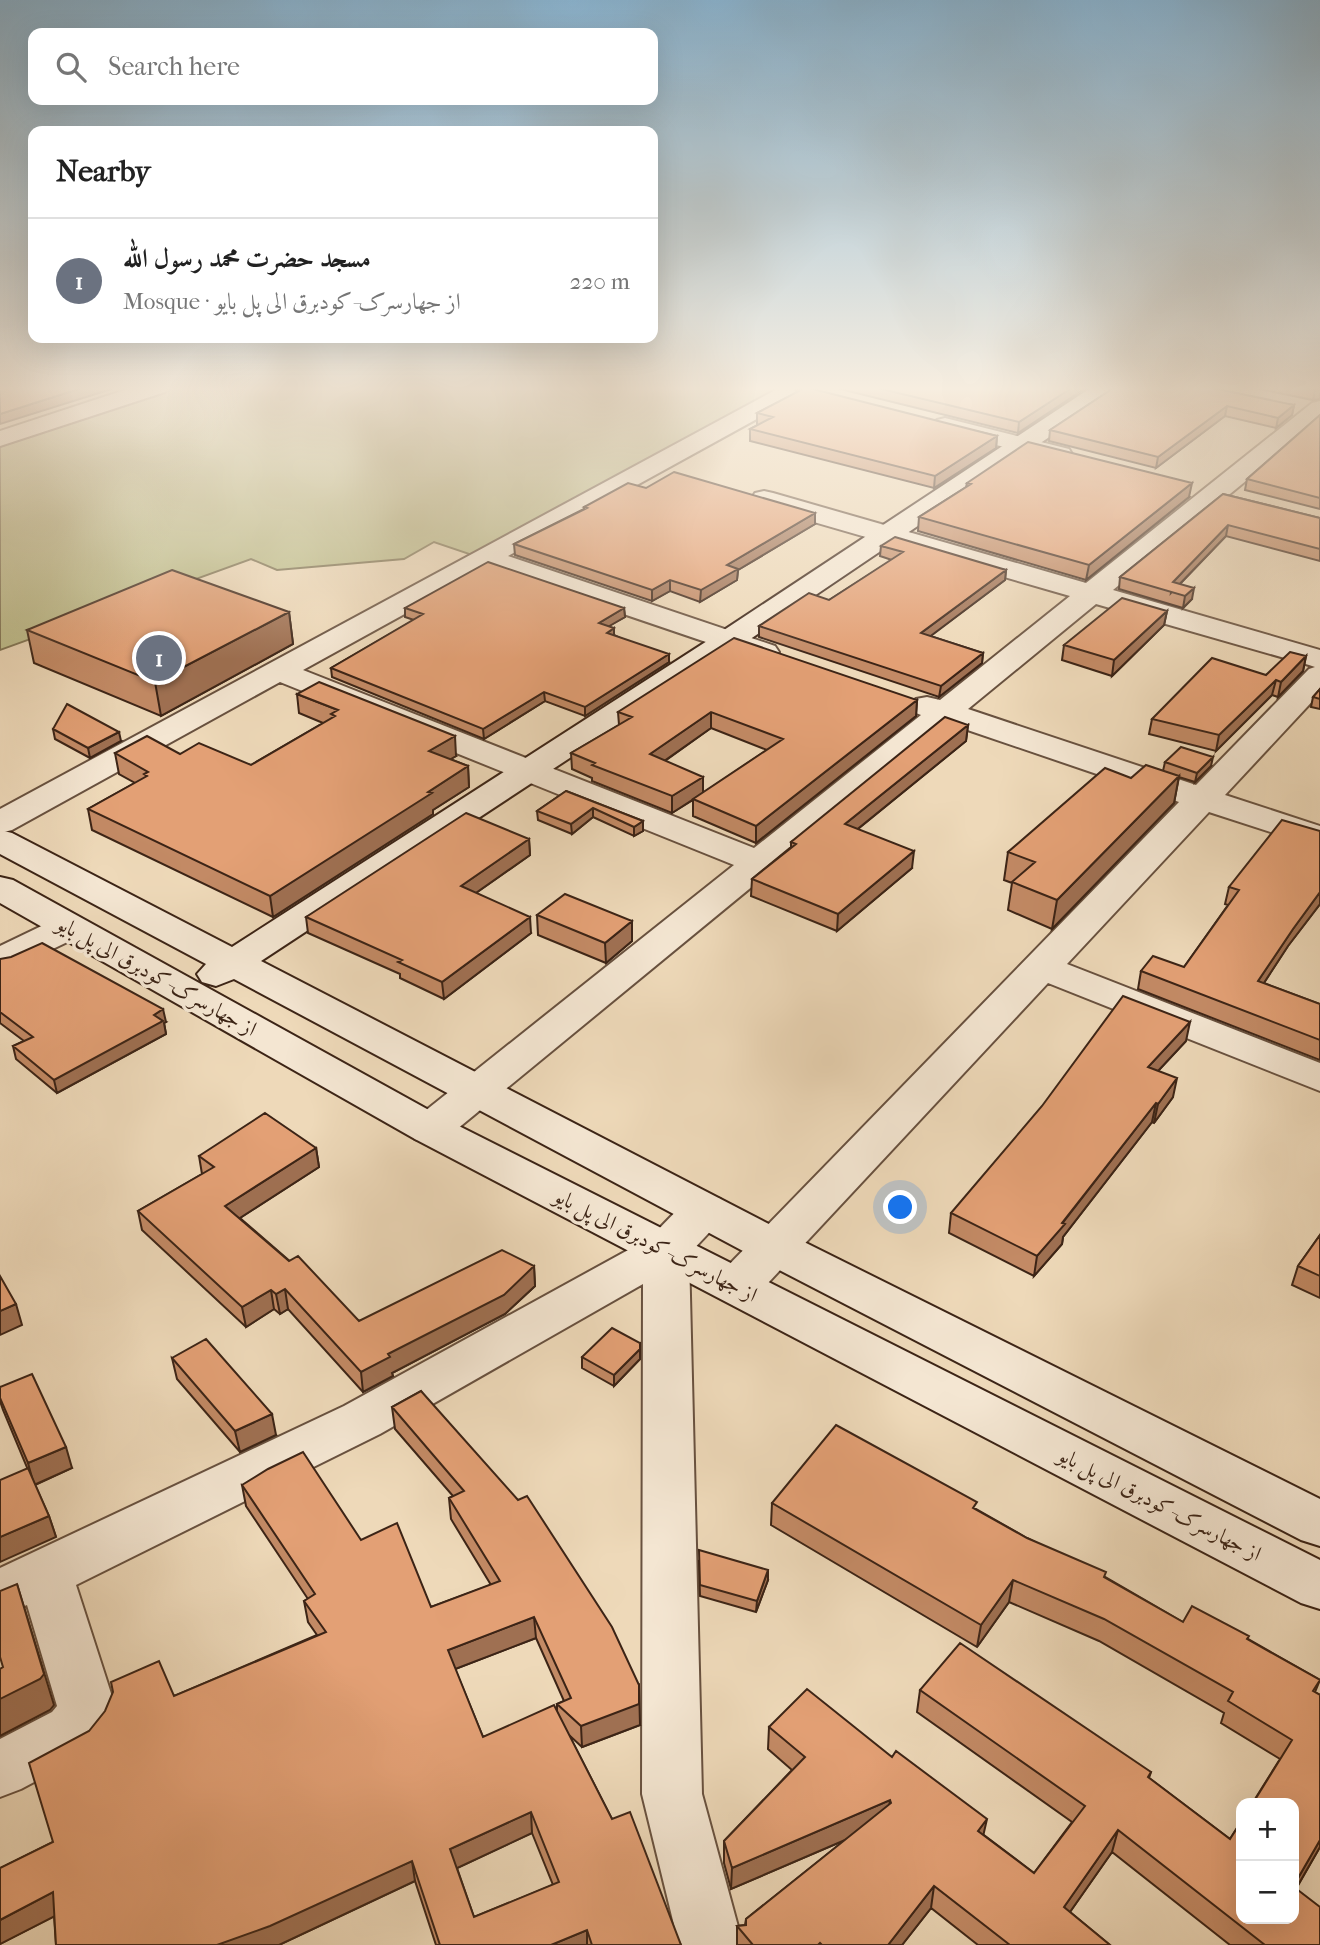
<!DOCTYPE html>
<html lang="en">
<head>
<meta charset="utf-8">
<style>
  :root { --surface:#fff; --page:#f6f6f6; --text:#222; --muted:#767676; --line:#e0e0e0; --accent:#0b8043 }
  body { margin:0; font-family:"IM FELL French Canon",Amiri,serif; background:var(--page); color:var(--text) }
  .controls { position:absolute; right:21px; bottom:21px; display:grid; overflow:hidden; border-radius:14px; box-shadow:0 7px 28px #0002 }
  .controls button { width:63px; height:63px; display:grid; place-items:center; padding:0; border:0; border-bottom:2px solid var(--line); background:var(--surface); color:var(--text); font:35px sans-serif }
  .you { position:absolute; left:901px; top:1208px; width:24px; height:24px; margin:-18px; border:5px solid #fff; border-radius:50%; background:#1a73e8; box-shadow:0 0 0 10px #1a73e833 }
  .badge { display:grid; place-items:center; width:46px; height:46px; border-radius:50%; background:var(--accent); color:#fff; font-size:23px; font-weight:700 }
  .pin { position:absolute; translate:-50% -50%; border:4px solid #fff; box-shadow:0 2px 7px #0006 }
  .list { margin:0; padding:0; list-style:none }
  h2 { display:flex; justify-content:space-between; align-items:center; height:91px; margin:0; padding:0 28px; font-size:30px }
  h2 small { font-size:23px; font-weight:400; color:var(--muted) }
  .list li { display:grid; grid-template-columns:46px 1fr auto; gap:21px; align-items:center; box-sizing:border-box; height:126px; padding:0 28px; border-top:2px solid var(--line) }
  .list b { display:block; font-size:26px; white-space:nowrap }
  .list p { margin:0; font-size:23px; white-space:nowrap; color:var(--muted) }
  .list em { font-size:23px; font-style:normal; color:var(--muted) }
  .icon { flex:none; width:38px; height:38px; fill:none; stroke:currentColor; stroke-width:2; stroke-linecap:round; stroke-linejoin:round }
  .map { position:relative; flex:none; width:1320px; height:1945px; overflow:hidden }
  .search { position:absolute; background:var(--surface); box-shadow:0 7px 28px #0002; left:28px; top:28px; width:630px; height:77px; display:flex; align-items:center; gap:18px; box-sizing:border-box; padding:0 24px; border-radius:14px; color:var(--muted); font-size:26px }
  .panel { position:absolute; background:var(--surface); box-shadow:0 7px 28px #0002; left:28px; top:126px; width:630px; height:217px; border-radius:14px }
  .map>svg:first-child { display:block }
  .green { fill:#bebe8b; stroke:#7d7150; stroke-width:2 }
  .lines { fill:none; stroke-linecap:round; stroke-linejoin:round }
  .street-casing { stroke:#68513f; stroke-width:4 }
  .secondary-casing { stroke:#3c2416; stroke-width:4 }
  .street { fill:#f4e6d2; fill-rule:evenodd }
  .secondary { fill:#f4e6d2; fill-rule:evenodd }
  .wall { fill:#c38a65; stroke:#3c2416; stroke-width:2; fill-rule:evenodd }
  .shaded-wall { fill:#9f7052; stroke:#3c2416; stroke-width:2 }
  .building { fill:#e3a075; stroke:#3c2416; stroke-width:2; fill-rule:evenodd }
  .labels { text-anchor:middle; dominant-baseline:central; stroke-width:7; stroke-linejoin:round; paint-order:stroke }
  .street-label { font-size:21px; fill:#3c2416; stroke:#f4e6d2 }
</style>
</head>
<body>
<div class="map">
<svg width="1320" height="1945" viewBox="0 0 1320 1945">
  <rect width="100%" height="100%" fill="#eed9b9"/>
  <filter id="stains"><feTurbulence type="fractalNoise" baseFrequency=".00286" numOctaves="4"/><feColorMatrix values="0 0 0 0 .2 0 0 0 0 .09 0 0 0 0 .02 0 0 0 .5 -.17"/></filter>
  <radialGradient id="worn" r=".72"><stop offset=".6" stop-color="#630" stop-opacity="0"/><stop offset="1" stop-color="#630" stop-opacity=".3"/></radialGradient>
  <path class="green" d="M173,387H790L475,556L434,542L404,559L277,570L251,559L0,650V445Z"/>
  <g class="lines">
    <g class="street-casing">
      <path id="street" d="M134,387H168L165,392L0,446V431Z
        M781,387H809L806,392L508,556L775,646L779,652L775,658L764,661L753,658L488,568L303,670L754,848L921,715L916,713L911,706L916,699L927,697L940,700L1070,596L755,505L751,499L755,493L764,491L773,493L1086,583L1312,403L1320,401V420L1113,590L1320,650V693L1225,795L1320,826V848L1209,812L1067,964L1320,1063V1091L1048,983L754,1298L737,1303L720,1298L714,1286L720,1274L1179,802L950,724L445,1139L430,1143L415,1139L409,1129L415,1119L734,865L280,682L12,830L0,833V809ZM1096,604L1309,665L1315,667L1309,669L1196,785L968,709Z
        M945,418L1069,449L1072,454L1069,459L1060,461L937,430L933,425L937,420Z
        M69,916L82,919L88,927L82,935L13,968L0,971V946L56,919Z
        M704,1194L720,1199L726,1210L720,1221L689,1254L702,1794L743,1945H679L642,1794L643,1284L380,1434L76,1585L117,1712L109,1731L94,1750L21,1789L0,1797V1739L52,1712L57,1706L27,1605L0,1616V1568L344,1406L650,1238L688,1199Z"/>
    </g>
    <g class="secondary-casing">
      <path id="secondary" d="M1092,387H1119L1116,392L740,646L261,961L790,1235L1320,1499V1546L1301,1540L758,1259L234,979L216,986L202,982L197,974L206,964L0,854V830L12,833L232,947L718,634Z
        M0,877L13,880L445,1119L1320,1560V1609L1301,1603L415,1139L0,903Z"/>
    </g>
    <use href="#street" class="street"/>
    <use href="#secondary" class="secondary"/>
  </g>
  <path class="wall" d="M832,387H1087L1018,433Z
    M1115,387L1294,405L1292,415L1276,428L1225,416L1156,468L1049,441L1050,430Z
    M1250,387H1320L1313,400Z
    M796,389L997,436L996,448L934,488L750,441V429L758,425L757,424V413L796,393Z
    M1320,415V509L1245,490L1247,479Z
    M967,483L1189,497L1086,580L918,531L919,517L966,487Z
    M646,488L815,524L738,570L737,580L700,602L670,591L652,601L515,555L514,544L584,509V507Z
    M1223,494L1320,518V561L1226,536L1180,584L1192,599L1183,608L1119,589L1120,577Z
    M881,546L1006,570L1005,580L930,636L983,653L982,663L939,697L759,637V626L829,600L892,560L880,556Z
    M405,608H624L625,617L608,626L614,635L669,662L585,716L545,701L484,739L332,677L331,668L414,620L405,617Z
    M1167,611L1164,625L1112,676L1062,660L1064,645Z
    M289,612L293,644L161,716L34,663L27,630Z
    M1306,656L1303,671L1278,697L1272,695L1216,751L1149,734L1152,719L1266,675Z
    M1320,689V709L1311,707L1313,697Z
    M297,694L456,756L450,759L468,766L469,787L433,810V814L273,917L92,830L88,809L135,783L119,774L115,753L180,754L251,765L323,723L299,713Z
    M917,700L916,716L756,843L693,816V800L672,813L592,781V778L572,769L571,753L619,725L618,712ZM711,728L767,750L703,793L665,761Z
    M968,725L966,741L858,829L912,868L837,931L751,896L752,879L791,847V842Z
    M53,729L121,741L90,758L55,739Z
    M1165,762L1211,766L1195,782L1179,777L1174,803L1052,929L1008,910L1012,883L1004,880L1008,852L1131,778L1163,771Z
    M566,791L643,821V831L634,836L593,817L572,834L538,820L537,811Z
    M1320,831V904L1288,946L1264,983L1320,1004V1060L1138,989L1141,971L1184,967L1228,905L1225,904L1229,887Z
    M529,839L530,855L476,893L531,933L444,999L400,978V974L308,933L306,917Z
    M537,915L632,921V941L606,963L538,935Z
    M0,959L166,1022L164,1023L166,1034L57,1093L16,1059L13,1046L24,1041L0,1023Z
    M1186,1041L1158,1071L1173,1097L1154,1123L1152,1122L1063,1237L1062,1244L1034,1276L949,1233L951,1213Z
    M316,1148L319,1167L240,1218L359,1321L534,1266L535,1286L505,1314L392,1373L393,1376L363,1392L288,1309L280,1314L274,1309L246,1327L142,1230L138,1211L202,1174L199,1156Z
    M1320,1235V1298L1292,1285L1298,1266Z
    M640,1343V1359L614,1386L582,1368V1357Z
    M172,1358L276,1435L240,1452L177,1379Z
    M0,1387L72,1468L35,1485L49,1516L56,1537L3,1410L0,1401Z
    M421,1391L640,1725L582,1747L569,1735L612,1819L681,1945H436L415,1881L279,1945H56L54,1916L0,1944V1868L53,1842L174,1696L317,1635L308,1622L304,1601L308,1599L246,1506L242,1485L361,1540L431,1607L491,1585L451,1519L449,1498L453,1496L395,1429L392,1407ZM536,1638L564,1701L557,1704V1712L483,1737L455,1669ZM532,1833L553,1885L474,1917L457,1868Z
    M772,1503L976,1509L1027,1538L1105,1577L1183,1622L1248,1639L1320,1680L1315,1692L1320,1695V1847L1296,1889L1320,1945H1230L1112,1852L1070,1912L1110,1945H978L931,1908L902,1945H737V1926L745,1925L746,1919L845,1840L731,1889L724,1863V1841L792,1770L768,1749L769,1727L984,1835L1034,1873L1072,1822L917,1712L920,1690L1151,1772L1149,1778L1230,1839L1280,1759L1221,1723L1224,1713L1099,1641L1009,1602L977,1647L771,1525Z
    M699,1561L768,1580L756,1612L700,1596Z"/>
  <path class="shaded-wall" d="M85,387H118L0,424V414Z
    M1073,387H1087L1018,433L1019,422Z
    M1320,389V399L1313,400L1315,390Z
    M1294,405L1292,415L1276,428L1278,418Z
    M1227,406L1225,416L1156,468L1158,457Z
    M997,436L996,448L934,488L935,476Z
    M1192,483L1189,497L1086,580L1089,565Z
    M815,513V524L738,570L737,580L700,602L701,590L727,565Z
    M1228,525L1226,536L1171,593L1173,582Z
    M1006,570L1005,580L920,644L921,633Z
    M670,580V591L652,601V590Z
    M1194,588L1192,599L1183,608L1185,596Z
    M624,608L625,617L599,632V623Z
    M1167,611L1164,625L1112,676L1114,660Z
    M289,612L293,644L161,716L155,682Z
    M614,628V637L607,633Z
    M983,653L982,663L939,697L941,686Z
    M669,654V662L585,716V707Z
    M1306,656L1303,671L1278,697L1281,682Z
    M1276,680L1272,695L1216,751L1219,735Z
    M544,692L545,701L484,739L483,729Z
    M917,700L916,716L756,843V826Z
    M711,712V728L650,771V754Z
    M968,725L966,741L844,840L845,824Z
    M119,732L121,741L90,758L88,748Z
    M455,736L456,756L431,771L429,751Z
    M1213,757L1211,766L1195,782L1197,773Z
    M468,766L469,787L433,810V814L273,917L270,896Z
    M1179,776L1174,803L1052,929L1057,900Z
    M703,777V793L672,813V796Z
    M593,808V817L572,834L571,824Z
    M643,821V831L634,836V827Z
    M529,839L530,855L463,902L461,886Z
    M914,851L912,868L837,931L838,914Z
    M1320,892V904L1288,946L1254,998L1258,981L1293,929Z
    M530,917L531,933L444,999L442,982Z
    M632,921V941L606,963L605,943Z
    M163,1009L166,1022L164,1023L166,1034L57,1093L54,1080Z
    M1190,1022L1186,1041L1144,1086L1148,1067Z
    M1177,1078L1173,1097L1154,1123L1158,1104Z
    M1156,1103L1152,1122L1063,1237L1062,1244L1034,1276L1037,1256Z
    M316,1148L319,1167L229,1225L225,1206Z
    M534,1266L535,1286L505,1314L392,1373L393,1376L363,1392L361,1372L388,1354Z
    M285,1289L288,1309L280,1314L276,1294Z
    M271,1290L274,1309L246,1327L242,1307Z
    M16,1304L22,1325L0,1335V1311Z
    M640,1349V1359L614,1386V1375Z
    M272,1414L276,1435L240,1452L235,1431Z
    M66,1447L72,1468L34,1485L28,1463Z
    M49,1516L56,1537L0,1562V1537Z
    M768,1570V1580L756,1612L757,1601Z
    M1013,1580L1009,1602L977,1647L981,1625Z
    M17,1584L54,1705L50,1710L0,1736V1699Z
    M534,1617L536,1638L450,1671L448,1650Z
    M639,1685L640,1725L582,1747L581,1726Z
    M890,1800L887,1822L731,1889L732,1868Z
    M531,1812L532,1833L453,1870L450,1849Z
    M987,1819L982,1841L978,1831Z
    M1118,1830L1112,1852L1058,1929L1064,1907Z
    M1320,1840V1847L1294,1892V1885Z
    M412,1861L415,1881L279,1945H217Z
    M934,1886L931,1908L902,1945H888Z
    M53,1892L61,1913L0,1944V1920Z
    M587,1930V1945H551Z"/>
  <path class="building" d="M0,387H85L0,414Z
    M801,387H805L997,436L935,476L750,429L773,417L757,413L801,390L796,389Z
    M873,387H1073L1019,422Z
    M1115,387H1208L1294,405L1278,418L1227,406L1158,457L1050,430Z
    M1300,387H1320V389L1315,390Z
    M1320,415V498L1247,479Z
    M1028,442L1192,483L1089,565L919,517L971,484L967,483Z
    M674,472L815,513L727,565L738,569L701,590L670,580L652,590L514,544L587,508L584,507L628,483L646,488Z
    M1223,494L1320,518V549L1228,525L1173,582L1194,588L1185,596L1120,577Z
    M895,537L1006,570L921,633L983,653L941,686L759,626L809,593L829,600L903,552L881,546Z
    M488,562L624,608L599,623L614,628L607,633L669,654L585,707L544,692L483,729L331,668L423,614L405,608Z
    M172,570L289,612L155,682L27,630Z
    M1122,598L1167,611L1114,660L1064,645Z
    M734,638L917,700L756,826L693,799L783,739L711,712L650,754L703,777L672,796L592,765L595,763L571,753L632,717L618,712Z
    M1290,652L1306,656L1281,682L1276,680L1219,735L1152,719L1212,658L1266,675Z
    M319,682L455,736L429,751L468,766L428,792L432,793L270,896L88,809L147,776L144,774L148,772L115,753L147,736L180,754L199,743L251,765L335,716L331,714L338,710L297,694Z
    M1320,689V699L1313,697Z
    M67,704L119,732L88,748L53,729Z
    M945,717L968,725L845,824L914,851L838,914L752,879L796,844L791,842Z
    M1181,747L1213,757L1197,773L1165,762Z
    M1146,765L1179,776L1057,900L1012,882L1035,862L1008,852L1105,768L1131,778Z
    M566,791L643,821L634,827L593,808L571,824L537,811Z
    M466,813L529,839L461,886L530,917L442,982L398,962L402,960L306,917Z
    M1282,820L1320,831V892L1293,929L1258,981L1320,1004V1040L1141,971L1153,956L1184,967L1239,890L1229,887Z
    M565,894L632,921L605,943L537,915Z
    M42,943L163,1009L154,1015L163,1021L54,1080L13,1046L33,1037L0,1012V959L11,957Z
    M1123,996L1190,1022L1148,1067L1177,1078L1158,1104L1156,1103L1062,1223L1065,1224L1037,1256L951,1213L1042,1106Z
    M265,1113L316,1148L225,1206L289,1261L298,1256L359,1321L502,1250L534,1266L504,1295L388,1354L390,1357L361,1372L285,1289L276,1294L271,1290L242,1307L138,1211L214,1167L199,1156Z
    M1320,1235V1276L1298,1266Z
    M0,1276L16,1304L0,1311Z
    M612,1328L640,1343V1349L614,1375L582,1357Z
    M206,1339L272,1414L235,1431L172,1358Z
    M32,1374L66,1447L28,1463L0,1398V1387Z
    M421,1391L518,1500L527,1496L612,1627L639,1685V1704L581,1726L557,1704L571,1698L534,1617L448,1650L483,1737L554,1705L612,1819L630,1812L681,1945H592L587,1930L551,1945H440L412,1861L270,1926L217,1945H56L53,1892L0,1920V1868L53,1842L29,1763L89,1731L105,1711L113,1692L111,1682L159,1661L174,1696L326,1632L304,1601L315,1594L242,1485L268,1469L303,1452L361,1540L397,1523L431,1607L500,1581L449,1498L464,1491L392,1407ZM531,1812L559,1882L474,1917L450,1849Z
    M836,1425L977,1502L973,1508L1027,1538L1106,1572L1104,1577L1183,1622L1192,1606L1249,1636L1247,1639L1320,1680L1313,1691L1320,1695V1840L1294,1885V1803H1253L1292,1740L1228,1701L1233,1692L1104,1619L1013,1580L981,1625L772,1503Z
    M28,1468L49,1516L0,1537V1480Z
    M699,1550L768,1570L757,1601L700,1585Z
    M17,1584L44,1674L40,1679L0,1699V1669L3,1667L0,1657V1591Z
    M960,1643L1151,1772L1148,1777L1230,1839L1241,1822V1919H1294V1887L1320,1907V1945H1265L1118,1830L1064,1907L1110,1945H1010L934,1886L888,1945H822L820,1943L818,1945H753L737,1926L746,1925V1919L891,1803L890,1800L732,1868L724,1841L805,1757L769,1727L807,1689L892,1757L896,1751L987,1819L978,1831L1034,1873L1085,1806L920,1690Z"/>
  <linearGradient id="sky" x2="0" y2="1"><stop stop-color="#89b6d5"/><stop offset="0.59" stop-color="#f7eee0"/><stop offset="1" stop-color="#f7eee0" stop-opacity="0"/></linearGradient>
  <rect width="1320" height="659" fill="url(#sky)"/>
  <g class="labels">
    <g class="street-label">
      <text transform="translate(157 976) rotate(29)">از جهارسرک-کودبرق الی پل بایو</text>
      <text transform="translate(656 1245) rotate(27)">از جهارسرک-کودبرق الی پل بایو</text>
      <text transform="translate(1160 1504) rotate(27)">از جهارسرک-کودبرق الی پل بایو</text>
    </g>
  </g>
  <rect width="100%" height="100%" filter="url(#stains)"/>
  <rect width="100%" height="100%" fill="url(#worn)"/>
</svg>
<div class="controls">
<button>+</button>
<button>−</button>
</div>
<div class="you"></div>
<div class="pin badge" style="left:159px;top:658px;background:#6b7280">1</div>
<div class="search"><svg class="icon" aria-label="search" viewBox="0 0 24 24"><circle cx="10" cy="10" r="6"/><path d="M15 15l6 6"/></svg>Search here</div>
<section class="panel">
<h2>Nearby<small></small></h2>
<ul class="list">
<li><span class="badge" style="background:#6b7280">1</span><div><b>مسجد حضرت محمد رسول الله</b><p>Mosque · از جهارسرک-کودبرق الی پل بایو</p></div><em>220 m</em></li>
</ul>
</section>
</div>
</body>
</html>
